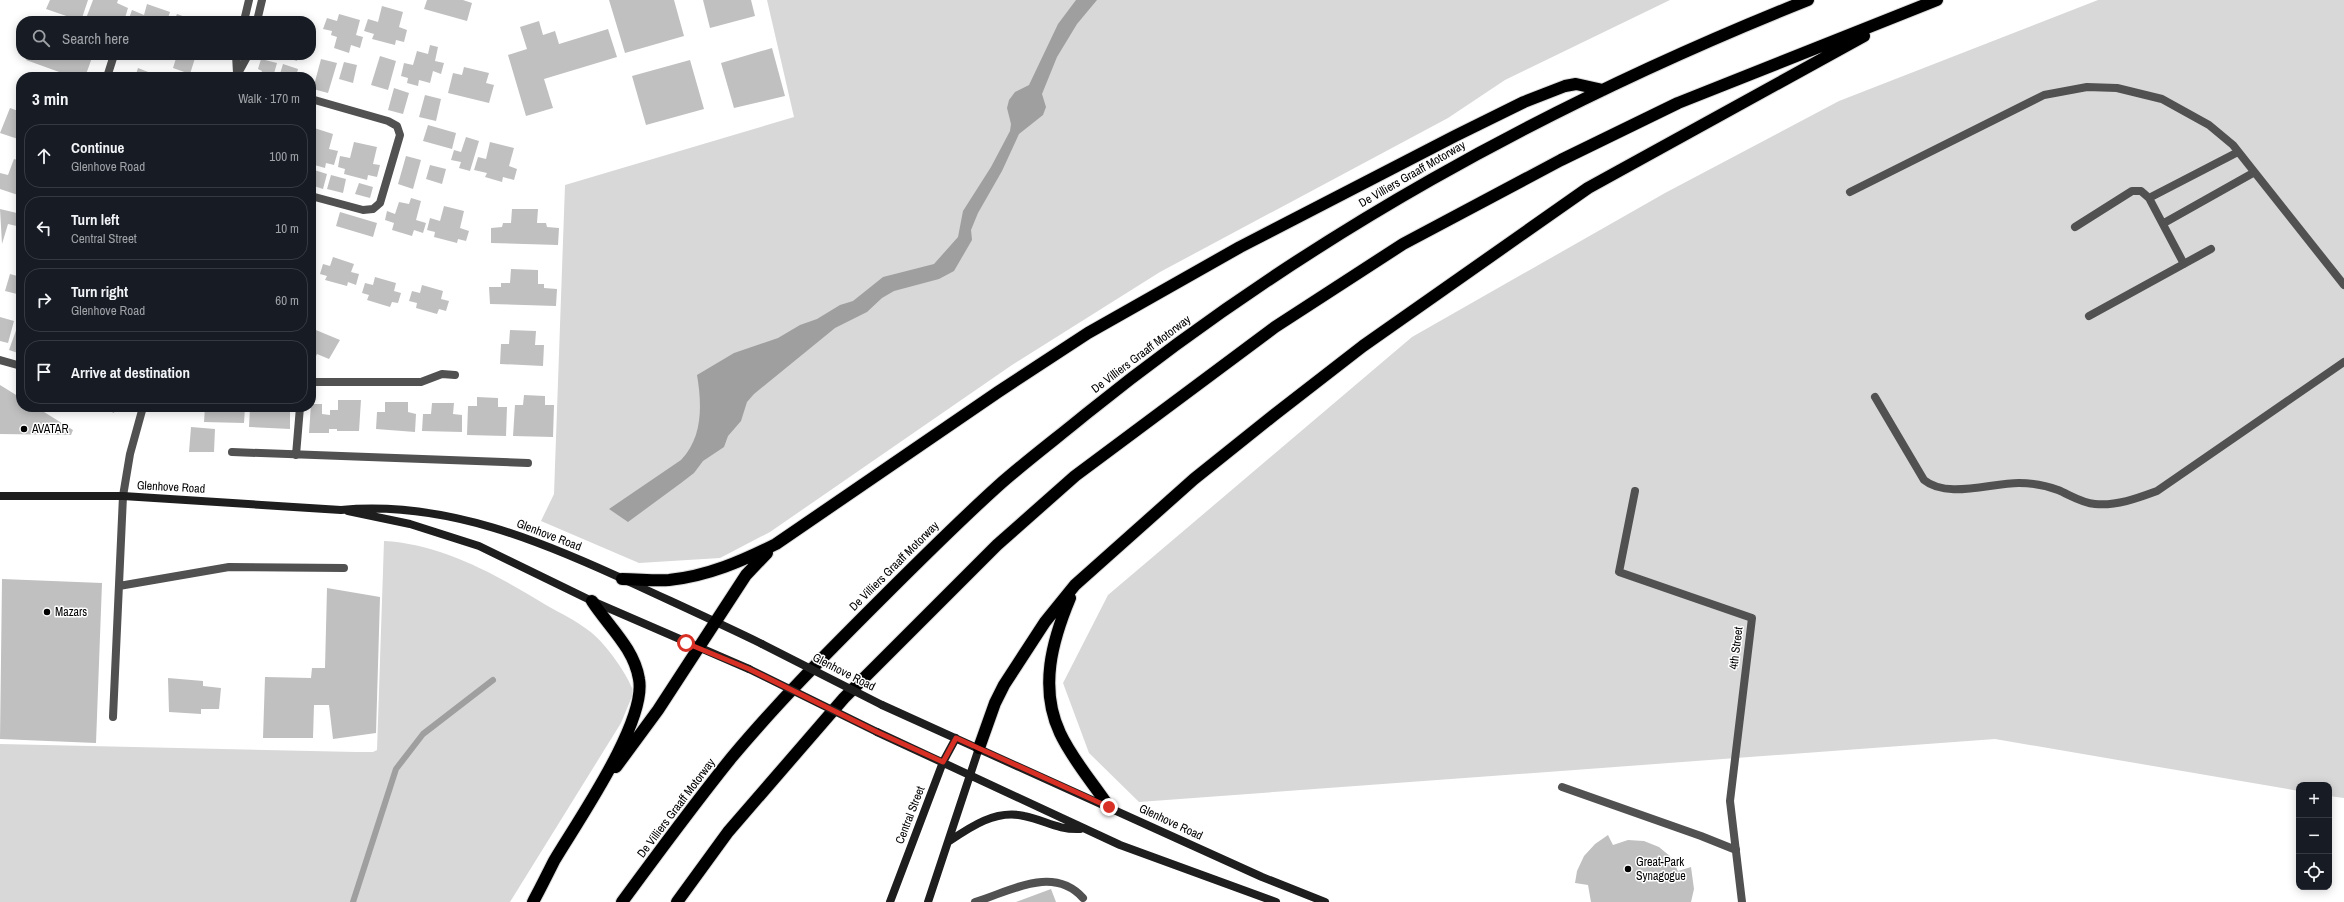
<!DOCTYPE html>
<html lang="en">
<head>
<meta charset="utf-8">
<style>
  :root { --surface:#171b24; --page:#242831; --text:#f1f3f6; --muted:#9ea1a6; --line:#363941 }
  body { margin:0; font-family:"Archivo Narrow",sans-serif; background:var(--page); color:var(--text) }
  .controls { position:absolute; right:12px; bottom:12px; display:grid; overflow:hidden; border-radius:8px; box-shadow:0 2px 10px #0003 }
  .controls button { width:36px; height:36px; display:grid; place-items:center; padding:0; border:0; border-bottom:1px solid var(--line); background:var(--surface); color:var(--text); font:20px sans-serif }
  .stop { position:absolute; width:12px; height:12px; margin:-9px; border:3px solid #d93025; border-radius:50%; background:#fff }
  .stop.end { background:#d93025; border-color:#fff; box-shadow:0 1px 4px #0008 }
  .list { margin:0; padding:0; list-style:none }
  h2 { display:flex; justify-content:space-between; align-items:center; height:52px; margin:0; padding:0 16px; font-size:17px }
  h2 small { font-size:13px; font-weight:400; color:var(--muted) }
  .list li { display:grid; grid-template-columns:26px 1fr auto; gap:12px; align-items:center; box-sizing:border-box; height:64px; margin:0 8px 8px; padding:0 8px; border:1px solid var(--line); border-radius:16px }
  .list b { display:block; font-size:15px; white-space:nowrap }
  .list p { margin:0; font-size:13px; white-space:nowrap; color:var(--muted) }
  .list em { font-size:13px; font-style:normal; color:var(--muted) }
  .icon { flex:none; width:22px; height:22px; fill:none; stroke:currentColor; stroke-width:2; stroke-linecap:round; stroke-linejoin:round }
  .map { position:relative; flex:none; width:2344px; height:902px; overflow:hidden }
  .search { position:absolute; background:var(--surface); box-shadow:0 2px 10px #0003; left:16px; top:16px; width:300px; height:44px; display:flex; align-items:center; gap:10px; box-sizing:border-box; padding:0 14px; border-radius:16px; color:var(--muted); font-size:15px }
  .panel { position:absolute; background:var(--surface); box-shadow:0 2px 10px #0003; left:16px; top:72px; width:300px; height:340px; border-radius:16px }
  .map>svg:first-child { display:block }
  .green { fill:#d8d8d8 }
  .water { fill:#9f9f9f }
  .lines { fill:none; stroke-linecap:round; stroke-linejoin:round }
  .stream { stroke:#9f9f9f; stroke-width:6 }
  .building { fill:#c0c0c0 }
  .motorway-casing { stroke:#dbdbdb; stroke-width:14 }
  .service { stroke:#515151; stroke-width:8 }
  .minor { stroke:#515151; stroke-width:8 }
  .tertiary { stroke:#515151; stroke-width:8 }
  .secondary { stroke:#1e1e1e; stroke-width:8 }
  .motorway { stroke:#000; stroke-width:12 }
  .secondary-bridge { stroke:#1e1e1e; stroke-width:8 }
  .route { stroke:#d93025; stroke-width:5 }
  .poi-dot { fill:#000; stroke:#fff; stroke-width:1.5 }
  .labels { text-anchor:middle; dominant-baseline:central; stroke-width:3; stroke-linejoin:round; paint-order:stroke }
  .street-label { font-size:12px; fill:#000; stroke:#fff }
  .poi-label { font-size:12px; fill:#000; stroke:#fff; text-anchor:start }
</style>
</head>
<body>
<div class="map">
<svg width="2344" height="902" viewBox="0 0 2344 902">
  <rect width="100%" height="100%" fill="#fff"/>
  <path class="green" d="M767,0H1670L1505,80L1448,118L1160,272L1012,365L770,532L720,558L639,563L541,521L554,494L565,185L794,117Z
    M2098,0H2344V798L2329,796V785H2299V791L1995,739L1139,802L1089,753L1063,683L1108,595L1412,337L1665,193L1839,101Z
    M384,541C442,544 497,575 546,605C560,613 575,620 588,630C604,641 625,671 632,688L633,694L621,723L510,902H0V744L356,752H373L377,750Z"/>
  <path class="water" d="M1076,0H1097L1077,24L1057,57L1042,94L1046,107L1043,115L1019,134L1002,171L978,213L971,230L972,240L954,271L939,279L894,291L882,298L867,312L835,328L754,394L747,402L741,421L728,436L724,447L703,461L694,473L681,483L628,522L609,509L681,460C703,437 702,405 697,375L734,353L778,338L800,325L817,319L840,305L853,301L883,277L934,264L958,237L963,211L991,167L1010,131L1011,124L1007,108L1009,100L1015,92L1029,85L1058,24Z"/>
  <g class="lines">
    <path class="stream" d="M353,902L396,769L423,734L493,680"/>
  </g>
  <path class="building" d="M50,0H88L81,21L46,9Z
    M93,0H118L117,3L128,8L124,21H85Z
    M427,0H463L472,3L467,21L424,9Z
    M609,0H674L684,36L625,53Z
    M703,0H751L755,16L710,28Z
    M147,4L170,12L167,21H128L132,10L144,15Z
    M382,6L403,12L399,27L407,30L404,42L396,40L395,45L372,39L374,34L364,31L368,19L378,22Z
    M177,14L191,19L190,21H174Z
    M339,14L360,20L356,35L363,37L360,48L351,45L349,53L334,48L337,37L331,35L332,31L323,29L327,18L337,21Z
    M539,21L543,35L555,31L559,44L608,29L617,57L544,79L553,108L526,116L508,55L527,49L520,27Z
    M430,45L438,47L435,61L444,63L441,74L433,71L430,83L419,80L418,86L407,83L408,78L401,76L404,63L413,65L417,51L428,54Z
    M772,48L785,96L734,108L721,63Z
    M28,55H93L85,77H73L26,60Z
    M177,55H196L190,74L173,68Z
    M277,55H298L297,61Z
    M380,56L396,61L388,90L371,85Z
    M261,59L277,63L273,77H260L262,71L258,69Z
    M321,59L337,63L328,93L313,89Z
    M690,60L704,109L646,125L632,76Z
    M344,62L357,65L353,83L339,79Z
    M283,64L298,69L296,77H279Z
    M464,67L489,73L486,83L494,85L489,103L448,93L453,73L462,75Z
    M138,68L161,77H135Z
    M394,88L409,93L403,114L388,110Z
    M425,95L441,99L436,121L419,117Z
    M10,108L21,112V140L0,133Z
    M428,125L456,133L452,149L423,141Z
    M311,127L333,134L329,149L338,151L334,165L326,163L325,168L311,164L315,146L311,145Z
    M466,137L479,141L470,171L459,168L461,162L451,160L454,150L461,152Z
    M354,142L377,147L373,164L380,165L377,177L368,175L367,180L344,174L345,169L338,167L340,156L350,158Z
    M490,142L514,148L509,166L517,169L514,180L503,177L502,182L485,177L487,173L474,170L478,157L486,159Z
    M406,156L421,160L413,189L398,184Z
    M14,159L21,161V196L0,189V173L8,175Z
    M430,165L446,169L442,184L426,179Z
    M311,169L327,174L323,189L311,185Z
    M331,175L346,179L343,193L327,189Z
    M359,183L373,187L370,198L355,194Z
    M411,198L421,201L416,220L426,223L423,233L414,230L412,236L392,230L394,223L385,220L387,211L395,214L399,202L409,204Z
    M444,206L464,211L460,228L469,231L466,241L458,239L457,243L434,237L435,232L427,230L430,218L440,221Z
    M0,209L21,214V227L8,224L2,244Z
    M512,209H538L537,223H546L547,227L559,228L558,245L491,243V228L502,227L503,223H511Z
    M340,212L377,223L373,237L336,226Z
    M333,257L354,264L351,272L359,274L356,285L348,282L347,286L325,280L327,276L320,274L323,264L330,266Z
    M511,269L538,270V284H544V288L557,289L556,306L490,304L489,287H501V283H510Z
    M10,274L21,277V295L5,291Z
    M375,277L396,283L394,291L401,293L398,303L392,302L390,307L367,300L369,295L362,293L365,283L373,285Z
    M422,285L443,291L441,299L449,301L446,311L439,309L437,314L416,308L417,303L409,301L412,291L420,293Z
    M0,317L14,321L8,343L0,341Z
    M19,322H21V354L9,350Z
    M311,328L340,340L329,359L317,354L314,360L311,358Z
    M510,330L536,331L535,345H544L543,366L500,364L501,344H509Z
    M0,385L21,398V407H36L73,430L71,435L0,434Z
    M524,395L545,396V405H554L553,437L513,436L515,405H523Z
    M477,397L498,398V407H507L506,436L467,435L468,406H477Z
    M338,400H361L359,431H337V429H329V433H309L311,404H322V414L330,415V410H338Z
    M385,402H408V412L416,414L415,432L376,429L377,412H385Z
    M432,403H454L453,414L462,415V432L422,431L423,414H431Z
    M100,407H115L114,413Z
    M205,407H245L244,423L204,422Z
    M250,407H290V429L249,427Z
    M191,427L215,429L214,452H189Z
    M2,579L102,583L96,743L0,739Z
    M327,588L380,597L376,733L333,739L329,705H314L313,738H263L265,677L311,678L312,668H325Z
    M168,678L203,681V686L221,688L219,709H201V714L169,712Z
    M1608,835L1613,845L1628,840L1644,841L1659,847L1671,857L1678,871L1691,867L1694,889L1691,902H1591L1588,885L1575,883L1577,871L1584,856L1595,844Z
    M1051,889L1056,902H1016Z"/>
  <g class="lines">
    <g class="motorway-casing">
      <path id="motorway" d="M622,579C638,579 654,581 669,580C708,576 742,561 776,544L998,392L1088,333L1240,247L1455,136L1524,102L1565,86L1576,84L1603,90
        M1070,598C1052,641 1039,688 1060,733C1072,759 1093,783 1109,807
        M979,748L995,703L1004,685L1045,622L1075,585L1194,479L1274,415L1363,346L1588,188L1864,36
        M616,767L658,710L746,575L767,553
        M533,902C540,889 547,875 554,861C577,822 647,722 639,679C634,648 608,626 592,601
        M622,902C658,853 694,804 732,757C778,702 828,652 878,602C917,563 957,523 998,486C1026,461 1057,438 1086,414C1307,236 1545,105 1808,0
        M677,902L728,832L844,698L997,545L1075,476L1275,327L1403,244L1561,160L1678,103L1937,0"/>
    </g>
    <path class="service" d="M311,99L388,121L397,126L400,135L380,203L373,209L363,210L311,196
      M1850,192L2044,95L2087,87L2117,88L2162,99L2209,125L2233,145L2344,285
      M2149,198L2238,152
      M2164,223L2253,173
      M2075,227L2132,191H2141L2149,198L2184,264
      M2089,316L2211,249
      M311,382H421L442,374L455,375
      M1875,397L1924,480C1947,499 1990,483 2019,483C2032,483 2045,485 2058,490C2070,495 2082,503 2095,504C2117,506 2138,498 2157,491L2344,362
      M232,452L528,463
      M296,455L300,407
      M119,586L229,567L344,568
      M113,717L123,496
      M1562,787L1701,836L1736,850
      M975,902C1011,891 1053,865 1083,898"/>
    <path class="minor" d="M107,77L114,55
      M0,360L21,366
      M1635,491L1619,572L1752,618L1730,801L1742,902"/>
    <path class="tertiary" d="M244,21L249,0
      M257,21L262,0
      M236,55L237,73
      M236,77L248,55
      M123,496L130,454L143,407"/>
    <path class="secondary" d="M0,496H123L341,510C445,500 544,542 636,585C679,605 721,624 762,644
      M348,511L410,524L479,546L592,601L749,669
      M882,705L1262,877L1325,902
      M877,732L1120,845L1276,902
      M948,842C970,827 996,809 1024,816C1045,820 1057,830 1080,829
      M890,902L943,762L956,738
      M928,902L979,748"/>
    <use href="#motorway" class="motorway"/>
    <path class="secondary-bridge" d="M762,644L882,705
      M749,669L877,732"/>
  </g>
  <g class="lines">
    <path class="route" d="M686,643L749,669L877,732L943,762L956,738L1109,807"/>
  </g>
  <g class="poi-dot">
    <circle cx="24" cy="429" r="4"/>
    <circle cx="47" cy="612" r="4"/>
    <circle cx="1628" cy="869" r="4"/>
  </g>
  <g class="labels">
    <g class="street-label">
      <text transform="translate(1412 174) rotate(-30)">De Villiers Graaff Motorway</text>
      <text transform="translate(1141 354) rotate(-37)">De Villiers Graaff Motorway</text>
      <text transform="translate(171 487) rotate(3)">Glenhove Road</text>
      <text transform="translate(549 535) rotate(21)">Glenhove Road</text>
      <text transform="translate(894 566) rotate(-45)">De Villiers Graaff Motorway</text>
      <text transform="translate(1736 648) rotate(-83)">4th Street</text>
      <text transform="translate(844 672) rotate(27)">Glenhove Road</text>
      <text transform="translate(676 808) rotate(-53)">De Villiers Graaff Motorway</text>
      <text transform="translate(910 815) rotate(-69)">Central Street</text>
      <text transform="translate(1171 822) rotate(25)">Glenhove Road</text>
    </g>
    <g class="poi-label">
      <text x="32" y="429">AVATAR</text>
      <text x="55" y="612">Mazars</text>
      <text x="1636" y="862">Great-Park<tspan x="1636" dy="14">Synagogue</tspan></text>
    </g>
  </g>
</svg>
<div class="controls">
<button>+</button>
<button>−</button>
<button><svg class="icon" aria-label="locate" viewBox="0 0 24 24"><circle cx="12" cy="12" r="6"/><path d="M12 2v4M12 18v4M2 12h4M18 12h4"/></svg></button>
</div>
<div class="stop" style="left:686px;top:643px"></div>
<div class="stop end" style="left:1109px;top:807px"></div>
<div class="search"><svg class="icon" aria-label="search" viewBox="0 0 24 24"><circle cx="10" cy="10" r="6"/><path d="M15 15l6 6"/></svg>Search here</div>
<section class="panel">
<h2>3 min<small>Walk · 170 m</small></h2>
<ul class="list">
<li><svg class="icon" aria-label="ahead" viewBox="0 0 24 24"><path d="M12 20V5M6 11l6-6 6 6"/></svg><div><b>Continue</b><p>Glenhove Road</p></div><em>100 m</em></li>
<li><svg class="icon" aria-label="left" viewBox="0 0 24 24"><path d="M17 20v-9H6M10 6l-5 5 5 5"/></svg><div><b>Turn left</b><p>Central Street</p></div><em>10 m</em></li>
<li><svg class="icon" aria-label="right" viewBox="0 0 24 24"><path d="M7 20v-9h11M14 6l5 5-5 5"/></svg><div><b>Turn right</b><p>Glenhove Road</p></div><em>60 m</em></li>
<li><svg class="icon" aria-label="arrive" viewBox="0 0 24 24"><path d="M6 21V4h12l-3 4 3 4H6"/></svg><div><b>Arrive at destination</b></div></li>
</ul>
</section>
</div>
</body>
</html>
